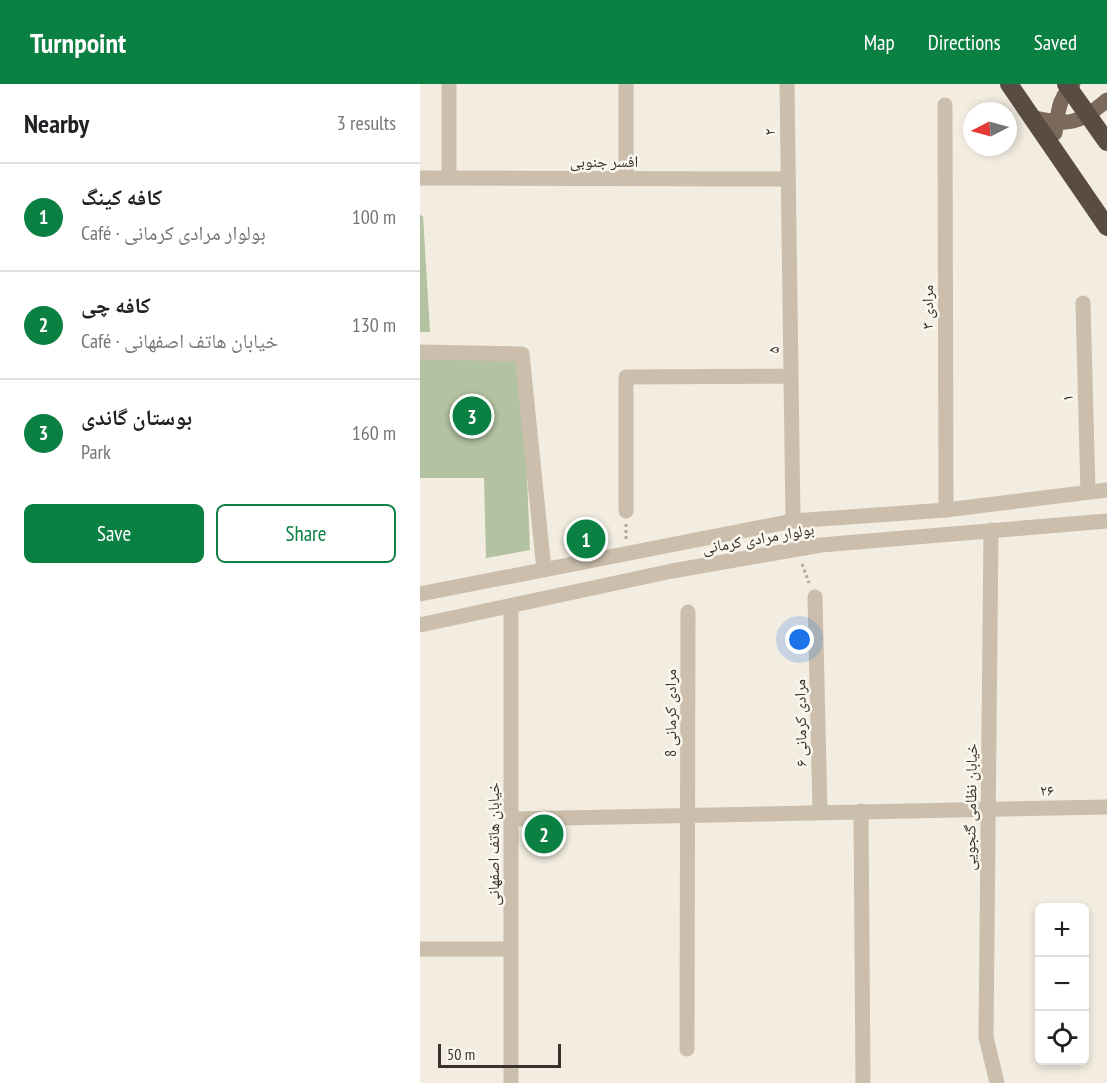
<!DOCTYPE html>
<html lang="en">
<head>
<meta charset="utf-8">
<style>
  :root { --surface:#fff; --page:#f6f6f6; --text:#202124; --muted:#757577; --line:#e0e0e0; --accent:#0b8043 }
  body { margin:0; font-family:"PT Sans Narrow","Noto Naskh Arabic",sans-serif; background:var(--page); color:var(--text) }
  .controls { position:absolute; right:18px; bottom:18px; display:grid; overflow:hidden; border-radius:9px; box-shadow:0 3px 9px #0003 }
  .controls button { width:54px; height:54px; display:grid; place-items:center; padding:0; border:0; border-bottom:2px solid var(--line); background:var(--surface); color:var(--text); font:30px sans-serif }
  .compass { position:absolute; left:543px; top:18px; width:54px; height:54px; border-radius:50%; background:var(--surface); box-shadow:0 3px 9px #0003; rotate:264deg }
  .scale { position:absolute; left:18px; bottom:15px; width:123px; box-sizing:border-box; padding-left:6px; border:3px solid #3a312b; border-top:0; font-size:16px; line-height:21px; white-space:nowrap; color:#3a312b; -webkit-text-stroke:4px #faf6ed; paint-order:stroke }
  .you { position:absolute; left:380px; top:556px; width:21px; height:21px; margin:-15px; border:4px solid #fff; border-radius:50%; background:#1a73e8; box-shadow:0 0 0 9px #1a73e833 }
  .badge { display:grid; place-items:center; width:39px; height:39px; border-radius:50%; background:var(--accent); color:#fff; font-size:20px; font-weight:700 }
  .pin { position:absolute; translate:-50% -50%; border:3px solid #fff; box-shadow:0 2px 6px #0006 }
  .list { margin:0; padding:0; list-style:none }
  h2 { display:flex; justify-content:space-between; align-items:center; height:78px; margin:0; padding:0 24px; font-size:26px }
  h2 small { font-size:20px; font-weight:400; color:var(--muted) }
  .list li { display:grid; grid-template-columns:39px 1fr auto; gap:18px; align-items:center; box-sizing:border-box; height:108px; padding:0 24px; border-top:2px solid var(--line) }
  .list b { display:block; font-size:22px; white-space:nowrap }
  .list p { margin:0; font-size:20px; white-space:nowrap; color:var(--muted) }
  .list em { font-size:20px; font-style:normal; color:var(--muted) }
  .actions { display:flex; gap:12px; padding:18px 24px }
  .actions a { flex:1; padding:14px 0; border:2px solid var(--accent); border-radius:9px; text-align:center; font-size:21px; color:var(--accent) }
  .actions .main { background:var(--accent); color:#fff }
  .icon { flex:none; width:33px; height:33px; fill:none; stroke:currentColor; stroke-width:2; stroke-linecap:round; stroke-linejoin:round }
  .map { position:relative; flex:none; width:687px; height:999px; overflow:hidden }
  header { display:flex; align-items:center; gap:36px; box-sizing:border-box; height:84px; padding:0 30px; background:var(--accent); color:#fff }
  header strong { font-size:28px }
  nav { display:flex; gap:33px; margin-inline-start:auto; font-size:21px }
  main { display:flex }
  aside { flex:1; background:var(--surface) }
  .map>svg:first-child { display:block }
  .green { fill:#b3c2a0 }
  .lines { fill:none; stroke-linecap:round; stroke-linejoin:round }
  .path { stroke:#b7a896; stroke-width:3; stroke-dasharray:3 3; stroke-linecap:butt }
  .minor { stroke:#cbbeac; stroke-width:15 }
  .major { stroke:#7b6a5c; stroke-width:15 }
  .highway { stroke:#5a4c42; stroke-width:18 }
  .labels { text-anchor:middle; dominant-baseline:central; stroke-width:5; stroke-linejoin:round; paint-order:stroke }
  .street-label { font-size:16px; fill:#3a312b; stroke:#faf6ed }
</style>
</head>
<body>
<header>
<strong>Turnpoint</strong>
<nav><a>Map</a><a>Directions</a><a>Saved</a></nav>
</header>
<main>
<aside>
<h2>Nearby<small>3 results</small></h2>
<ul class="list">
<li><span class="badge">1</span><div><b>کافه کینگ</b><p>Café · بولوار مرادی کرمانی</p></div><em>100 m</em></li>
<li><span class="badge">2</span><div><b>کافه چی</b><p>Café · خیابان هاتف اصفهانی</p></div><em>130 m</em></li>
<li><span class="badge">3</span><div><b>بوستان گاندی</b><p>Park</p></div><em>160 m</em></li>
</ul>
<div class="actions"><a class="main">Save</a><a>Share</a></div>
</aside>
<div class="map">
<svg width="687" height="999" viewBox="0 0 687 999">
  <rect width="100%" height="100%" fill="#f3ece0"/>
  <path class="green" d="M0,131L3,132L10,248H0Z
    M0,270H102L110,466L66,474L64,394H0Z"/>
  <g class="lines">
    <path class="path" d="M206,440V455
      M382,480L389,499"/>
    <path class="minor" d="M29,0V94
      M367,0L373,437
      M525,21L526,426
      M0,94L368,95
      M206,95V0
      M663,219L668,408
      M0,268L102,270L124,486
      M206,427V293L371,292
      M571,446L566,953L577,999
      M0,510L373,437L526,426L687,406
      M395,513L400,728
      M91,522V999
      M0,541L252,487L401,461L687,437
      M441,727L443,999
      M91,735L687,723
      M0,865H91
      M267,965L268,528"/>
    <path class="major" d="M611,33C648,42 658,41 687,16
      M635,49C639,27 637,17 653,0"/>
    <path class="highway" d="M589,0L687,143
      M646,0L687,58"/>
  </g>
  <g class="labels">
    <g class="street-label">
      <text transform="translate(349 48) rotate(-91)">۲</text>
      <text x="184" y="77">افسر جنوبی</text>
      <text transform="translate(507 223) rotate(-90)">مرادی ۳</text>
      <text transform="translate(353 266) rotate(-91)">۵</text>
      <text transform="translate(647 314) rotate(-91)">۱</text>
      <text transform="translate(338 454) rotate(-10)">بولوار مرادی کرمانی</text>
      <text transform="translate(250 629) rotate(-90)">مرادی کرمانی 8</text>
      <text transform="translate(380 639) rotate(-91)">مرادی کرمانی ۶</text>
      <text transform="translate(627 706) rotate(-1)">۲۶</text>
      <text transform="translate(550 723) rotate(-89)">خیابان نظامی گنجویی</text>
      <text transform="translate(73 760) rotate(-90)">خیابان هاتف اصفهانی</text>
    </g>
  </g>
</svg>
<div class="controls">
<button>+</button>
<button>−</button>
<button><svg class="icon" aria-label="locate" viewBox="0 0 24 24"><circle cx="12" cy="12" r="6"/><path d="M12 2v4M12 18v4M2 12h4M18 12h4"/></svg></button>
</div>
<svg class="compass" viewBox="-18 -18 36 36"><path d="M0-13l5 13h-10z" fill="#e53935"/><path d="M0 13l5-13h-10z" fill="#757577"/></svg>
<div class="scale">50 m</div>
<div class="you"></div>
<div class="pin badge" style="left:166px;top:455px">1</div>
<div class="pin badge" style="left:124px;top:750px">2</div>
<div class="pin badge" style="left:52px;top:332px">3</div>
</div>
</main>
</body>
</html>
